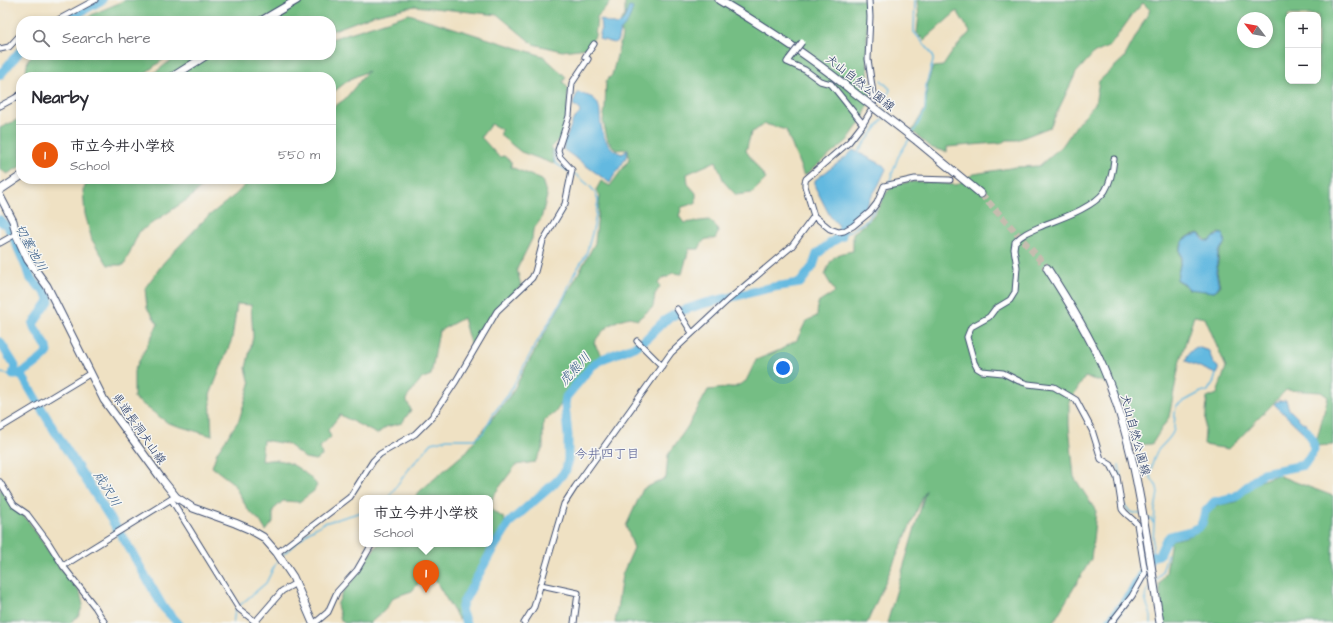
<!DOCTYPE html>
<html lang="en">
<head>
<meta charset="utf-8">
<style>
  :root { --surface:#fff; --page:#f2f2f3; --text:#2b2b33; --muted:#7c7c81; --line:#e1e1e2; --accent:#ea580c }
  body { margin:0; font-family:"Architects Daughter","Klee One",sans-serif; background:var(--page); color:var(--text) }
  .controls { position:absolute; right:12px; top:12px; display:grid; overflow:hidden; border-radius:8px; box-shadow:0 2px 6px #0003 }
  .controls button { width:36px; height:36px; display:grid; place-items:center; padding:0; border:0; border-bottom:1px solid var(--line); background:var(--surface); color:var(--text); font:20px sans-serif }
  .compass { position:absolute; left:1237px; top:12px; width:36px; height:36px; border-radius:50%; background:var(--surface); box-shadow:0 2px 6px #0003; rotate:301deg }
  .you { position:absolute; left:783px; top:368px; width:14px; height:14px; margin:-10px; border:3px solid #fff; border-radius:50%; background:#1a73e8; box-shadow:0 0 0 6px #1a73e833 }
  .badge { display:grid; place-items:center; width:26px; height:26px; border-radius:50%; background:var(--accent); color:#fff; font-size:13px; font-weight:700 }
  .pin { position:absolute; translate:-50% -33px; filter:drop-shadow(0 1px 2px #0008) }
  .pin::after { content:''; position:absolute; top:21px; width:14px; height:12px; background:inherit; clip-path:polygon(0 0,100% 0,50% 100%) }
  .popup { position:absolute; left:359px; top:495px; width:134px; height:52px; box-sizing:border-box; display:grid; place-content:center; border-radius:8px; background:var(--surface); filter:drop-shadow(0 1px 3px #0005); font-size:13px; white-space:nowrap; color:var(--muted) }
  .popup b { font-size:15px; color:var(--text) }
  .popup::after { content:''; position:absolute; left:50%; top:100%; margin-left:-8px; border:8px solid transparent; border-top-color:var(--surface) }
  .list { margin:0; padding:0; list-style:none }
  h2 { display:flex; justify-content:space-between; align-items:center; height:52px; margin:0; padding:0 16px; font-size:17px }
  h2 small { font-size:13px; font-weight:400; color:var(--muted) }
  .list li { display:grid; grid-template-columns:26px 1fr auto; gap:12px; align-items:center; box-sizing:border-box; height:60px; padding:0 16px; border-top:1px solid var(--line) }
  .list b { display:block; font-size:15px; white-space:nowrap }
  .list p { margin:0; font-size:13px; white-space:nowrap; color:var(--muted) }
  .list em { font-size:13px; font-style:normal; color:var(--muted) }
  .icon { flex:none; width:22px; height:22px; fill:none; stroke:currentColor; stroke-width:2; stroke-linecap:round; stroke-linejoin:round }
  .map { position:relative; flex:none; width:1333px; height:623px; overflow:hidden }
  .search { position:absolute; background:var(--surface); box-shadow:0 2px 6px #0003; left:16px; top:16px; width:320px; height:44px; display:flex; align-items:center; gap:10px; box-sizing:border-box; padding:0 14px; border-radius:16px; color:var(--muted); font-size:15px }
  .panel { position:absolute; background:var(--surface); box-shadow:0 2px 6px #0003; left:16px; top:72px; width:320px; height:112px; border-radius:16px }
  .map>svg:first-child { display:block }
  .forest { fill:#75be84; stroke:#487671; fill-rule:evenodd }
  .water { fill:#64b9e0; stroke:#40749f }
  .lines { fill:none; stroke-linecap:round; stroke-linejoin:round }
  .stream { stroke:#64b9e0; stroke-width:1.5 }
  .river { stroke:#64b9e0; stroke-width:9 }
  .secondary-tunnel { stroke:#c5bdaf; stroke-width:7; stroke-dasharray:7 3.5; stroke-linecap:butt }
  .street-casing { stroke:#3b4a6d; stroke-width:7 }
  .secondary-casing { stroke:#3b4a6d; stroke-width:9 }
  .street { stroke:#fff; stroke-width:5 }
  .secondary { stroke:#fff; stroke-width:7 }
  .street-bridge-casing { stroke:#3b4a6d; stroke-width:7; stroke-linecap:butt }
  .secondary-bridge-casing { stroke:#3b4a6d; stroke-width:9; stroke-linecap:butt }
  .street-bridge { stroke:#fff; stroke-width:5 }
  .secondary-bridge { stroke:#fff; stroke-width:7 }
  .labels { text-anchor:middle; dominant-baseline:central; stroke-width:3; stroke-linejoin:round; paint-order:stroke }
  .street-label { font-size:12px; fill:#1b2f5e; stroke:#f6f6f2 }
  .water-label { font-size:13px; font-style:italic; fill:#315885; stroke:#f6f6f2 }
  .neighbourhood-label { font-size:13px; fill:#535b91; stroke:#f6f6f2 }
</style>
</head>
<body>
<div class="map">
<svg width="1333" height="623" viewBox="0 0 1333 623">
  <rect width="100%" height="100%" fill="#f6f6f2"/>
  <filter id="ink" filterUnits="userSpaceOnUse"><feTurbulence type="fractalNoise" baseFrequency=".025" numOctaves="2"/><feDisplacementMap in="SourceGraphic" scale="8" xChannelSelector="R" yChannelSelector="G"/><feConvolveMatrix kernelMatrix="1 2 1 2 8 2 1 2 1" color-interpolation-filters="sRGB"/></filter>
  <filter id="wash" filterUnits="userSpaceOnUse"><feTurbulence type="fractalNoise" baseFrequency=".012" numOctaves="4" result="noise"/><feDisplacementMap in="SourceGraphic" scale="16" xChannelSelector="R" yChannelSelector="G"/><feGaussianBlur stdDeviation="0.9" result="paint"/><feColorMatrix in="noise" values="0 0 0 0 0 0 0 0 0 0 0 0 0 0 0 0 0 1.4 0 .05"/><feComposite in="paint" operator="in"/></filter>
  <g filter="url(#wash)">
    <rect width="100%" height="100%" fill="#efe1c3"/>
    <path class="forest" d="M126,0H612L597,17L595,36L587,48L562,51L533,44L498,15L415,6L374,15L331,31V21H84L93,14Z
      M625,0H867V60L871,97L863,118L847,141L804,176L786,130L765,124L751,133L746,151L766,179L752,193L736,195L724,182L716,161L687,174L688,184L696,193V203L682,207L679,216L684,223L709,220L717,227L718,233L715,239C704,238 703,240 699,249H689L682,274L672,273L668,277H664L658,283L660,287L655,294L653,307L637,320L631,317C615,319 602,329 594,343L602,357L592,364L569,391L555,413L545,420L543,424V448L535,462L516,465L493,496L491,510L504,518L506,526L480,567L460,604L459,620L429,570L412,591L394,597L384,611L370,623H344L341,620L337,605L343,592L360,572L370,555L378,544H490V498H414L420,491L467,451L512,393L528,363L577,276L595,243L600,196L596,190L601,181L610,186L629,160L628,149L616,150L608,141L603,121L605,109L606,81L612,75L622,36L620,23L625,15Z
      M917,0H1333V445L1315,446L1328,397L1321,392L1286,390L1229,449L1204,445L1207,398L1217,394L1226,367L1205,318L1194,316L1180,360L1169,417L1152,444L1134,445L1132,417L1107,383L1085,377L1069,402V425L1074,477L1096,511L1091,559L1053,623H887L926,490L867,623H615L622,575L634,548L626,526L643,489L666,478L668,455L688,426L708,390L735,387L746,381L756,360L780,350L797,340L806,321L817,316L818,303L835,292L825,275C831,257 834,254 853,251V233C865,225 872,219 879,207C882,202 885,193 890,189C903,177 940,183 956,185L974,174L1016,167L1039,166L1063,145L1078,123L1095,104L1099,81L1124,58L1150,10L1143,3L1133,14L1110,46L1093,54L1076,73L1050,127L1017,140H1006L1000,144L996,143L947,147V152L932,148L912,131L925,109L928,82L933,67L943,66L953,51L970,32L957,11L924,40L917,33L919,15ZM1288,15H1318V81H1288ZM1243,18H1267V42H1243ZM1199,233L1206,240L1210,241L1218,233L1223,234L1225,244L1219,252L1217,272L1220,286L1215,292L1188,289L1184,284L1177,280L1181,257L1179,250L1183,240L1191,235Z
      M409,14L543,56L566,77L563,82L568,88L567,115L561,137L551,147L554,164L521,152L501,136V129L491,124L481,137L499,157L504,156L511,162V167L542,180L547,196L541,219L533,230L532,239L517,269L521,286L495,310L471,347L463,318L439,331L431,375L421,379L406,399L411,410L402,423L386,427L377,434L340,415L328,430L331,437L320,447L322,456L315,460L305,458L287,444L263,440L261,461C266,461 272,459 277,460C292,461 308,474 317,485L314,491L299,502L283,501L273,510V522L266,531L260,521L248,510L233,483L212,467L217,452L239,420L250,384L246,368L253,337L251,305L237,304L232,339L210,395L212,436L168,423L134,398V371L158,324L147,308L145,288L164,262L206,218L235,195L251,179H331V109L345,99L368,71L350,79L331,94V77H149L178,55H331V39Z
      M33,55H169L148,71L142,77H34L26,71L28,59Z
      M21,118V166L7,174L0,169V128Z
      M89,179H210L191,197L139,232L124,265H108L92,240L85,214L83,190Z
      M1277,475L1333,496V623H1164L1159,585L1166,573L1171,540C1191,537 1201,534 1206,514L1219,505L1236,502L1252,484Z
      M0,488L11,506L27,519L60,568L80,592L83,605L79,615L70,623H0Z"/>
    <path class="water" d="M629,7L633,8L628,22L620,31L617,42L613,43L605,40H601L599,38L601,30L600,19C604,21 615,25 618,25L624,20Z
      M578,92C582,94 589,96 593,98C602,105 599,115 601,125C603,138 609,150 622,154L628,150C626,163 615,171 610,183L563,149L564,145L561,143L563,138L566,139L573,120L580,113L579,108L573,105L574,100Z
      M853,150L883,165L886,169L879,184L861,215L843,228L840,229V227L830,216L815,187V180L846,157Z
      M1199,234L1205,241H1210L1219,234H1223L1225,243L1218,252L1216,272L1219,286L1214,292L1189,289L1185,284L1177,279L1182,257L1180,250L1184,240L1191,236Z
      M1197,347L1209,351L1213,363L1218,367V373L1216,374L1186,361C1186,355 1192,349 1197,347Z
      M1286,400L1289,409L1302,422L1306,423L1308,429L1305,434L1274,404L1278,401Z"/>
    <g class="lines">
      <path class="stream" d="M881,80L890,89L884,111
        M912,135L925,111L926,85L933,61V56L930,51L914,32L915,0
        M554,150L555,163L568,171
        M858,152L883,119
        M889,183L898,157L910,138
        M880,201L887,187
        M842,236L866,221L876,208
        M0,373L13,375
        M1119,465L1124,504L1130,512L1140,514
        M388,498L408,470L432,443L447,439H475L483,433L493,414L508,395L532,351L564,297L574,274L586,255L594,226L598,201C597,189 583,181 575,174
        M1145,516L1151,519L1154,524
        M1152,554L1155,510L1158,493L1157,487L1150,476C1152,467 1153,455 1159,449C1164,443 1170,439 1173,432C1176,423 1173,413 1177,405L1203,391L1207,392L1214,381L1216,374
        M281,556L310,531L324,523L362,512
        M1156,581L1162,572L1167,555
        M239,606L266,583L278,559
        M233,623L235,611L237,609
        M1151,623C1153,605 1137,602 1151,586"/>
      <path class="river" d="M64,21L102,0
        M0,75L21,50
        M0,220L7,226L13,236L31,279L48,295L49,301L33,324L34,327L47,347L48,352C44,358 23,374 16,375
        M0,342L15,366L13,375
        M13,375L21,374L54,430L127,544L163,607L178,623
        M1148,563L1151,557L1159,555L1165,542L1170,536L1190,531L1199,527L1202,523L1205,512L1214,502L1235,497L1263,473L1304,465L1314,450L1313,440L1307,431
        M466,623L461,610L463,603L491,552L510,522L557,481L566,470L568,460V436L565,405L566,397L592,366L602,359L636,346L645,340L664,321L681,311L702,304L774,287L800,283L813,266L817,254L833,241L842,236V229
        M1108,623L1131,593L1142,573"/>
    </g>
  </g>
  <g filter="url(#ink)">
    <g class="lines">
      <path class="secondary-tunnel" d="M981,194L1028,246L1047,268"/>
      <g class="street-casing">
        <path id="street" d="M869,0L870,17L868,59L874,100L872,109L863,124L849,142L806,179L805,182V186L814,216L830,229L839,232L844,231L853,226L870,212L877,203L884,186L915,179L950,180
          M56,21L95,0
          M0,49L9,47L21,34
          M789,59L787,62L805,70L820,81L831,84L863,124
          M0,106L15,98L21,94
          M0,243L16,234
          M677,309L692,333
          M637,341L662,366
          M0,428L91,373
          M0,482L14,505L27,514L48,542L63,566L95,607L105,623
          M171,499L239,609L257,623
          M277,553L350,497L373,461L380,454L415,434L432,417L456,381L497,311L532,278L535,272L543,241L565,204L572,170L560,157L558,150L569,116L572,83L588,59L585,57L594,44
          M63,566L173,498
          M541,585L578,593L574,623
          M256,621L282,591L296,583
          M315,623L328,612L337,592L357,570L372,544
          M524,623L534,607L564,504L575,487L671,353L728,300L792,246L814,216
          M1111,623L1132,596L1145,573L1137,524C1132,518 1126,515 1122,509L1117,477L1111,465L1101,459L1092,430L1076,400L1054,387L1028,384L1019,381L1003,373L982,371L977,368L974,362L967,337L971,327L989,317L995,309L1010,300L1015,292L1017,267L1014,249L1015,242C1023,233 1033,230 1044,225C1062,218 1093,208 1105,191C1111,181 1113,170 1114,159"/>
      </g>
      <g class="secondary-casing">
        <path id="secondary" d="M719,0C765,27 810,56 851,90
          M261,21L297,0
          M172,77L207,55
          M917,141L981,194
          M0,190L21,176
          M0,196L13,221L16,234L28,260L47,286L104,400L161,478L176,497L193,508L235,523L249,529L263,537L277,553L293,577L313,623
          M1047,268C1067,299 1087,331 1102,365C1137,446 1146,537 1160,623"/>
      </g>
      <use href="#street" class="street"/>
      <use href="#secondary" class="secondary"/>
      <g class="street-bridge-casing">
        <path id="street-bridge" d="M789,59L802,42"/>
      </g>
      <g class="secondary-bridge-casing">
        <path id="secondary-bridge" d="M851,90L917,141"/>
      </g>
      <use href="#street-bridge" class="street-bridge"/>
      <use href="#secondary-bridge" class="secondary-bridge"/>
    </g>
  </g>
  <g class="labels">
    <g class="street-label">
      <text transform="translate(860 83) rotate(38)">犬山自然公園線</text>
      <text transform="translate(139 429) rotate(55)">県道長洞犬山線</text>
      <text transform="translate(1135 435) rotate(75)">犬山自然公園線</text>
    </g>
    <g class="water-label">
      <text transform="translate(31 248) rotate(62)">切塞池川</text>
      <text transform="translate(575 369) rotate(-47)">虎熊川</text>
      <text transform="translate(107 489) rotate(59)">成沢川</text>
    </g>
    <g class="neighbourhood-label">
      <text x="607" y="454">今井四丁目</text>
    </g>
  </g>
</svg>
<div class="controls">
<button>+</button>
<button>−</button>
</div>
<svg class="compass" viewBox="-18 -18 36 36"><path d="M0-13l5 13h-10z" fill="#e53935"/><path d="M0 13l5-13h-10z" fill="#7c7c81"/></svg>
<div class="you"></div>
<div class="pin badge" style="left:426px;top:593px">1</div>
<div class="popup"><b>市立今井小学校</b>School</div>
<div class="search"><svg class="icon" aria-label="search" viewBox="0 0 24 24"><circle cx="10" cy="10" r="6"/><path d="M15 15l6 6"/></svg>Search here</div>
<section class="panel">
<h2>Nearby<small></small></h2>
<ul class="list">
<li><span class="badge">1</span><div><b>市立今井小学校</b><p>School</p></div><em>550 m</em></li>
</ul>
</section>
</div>
</body>
</html>
